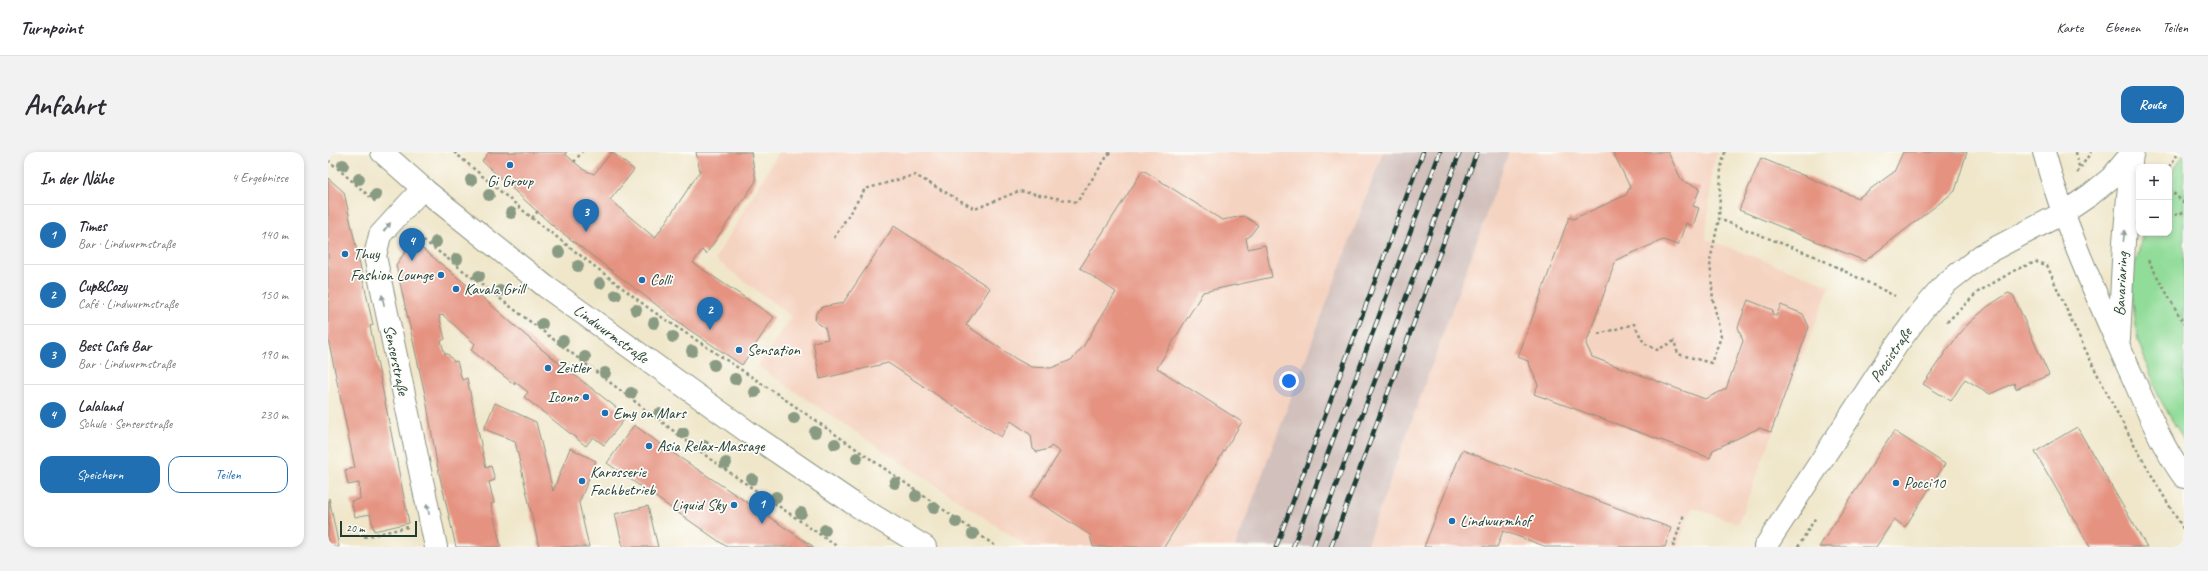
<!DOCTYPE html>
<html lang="de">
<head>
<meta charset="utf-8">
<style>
  :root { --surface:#fff; --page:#f2f2f3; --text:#2b2b33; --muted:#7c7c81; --line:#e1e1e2; --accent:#1f6fb2 }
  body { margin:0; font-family:Caveat,sans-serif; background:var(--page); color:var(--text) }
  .controls { position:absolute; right:12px; top:12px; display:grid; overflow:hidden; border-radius:8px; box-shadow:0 2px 6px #0003 }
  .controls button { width:36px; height:36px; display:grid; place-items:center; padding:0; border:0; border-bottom:1px solid var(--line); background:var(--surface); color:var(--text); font:20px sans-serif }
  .scale { position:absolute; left:12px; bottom:10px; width:77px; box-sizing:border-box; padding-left:4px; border:2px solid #1f3d34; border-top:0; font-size:11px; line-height:14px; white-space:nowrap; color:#1f3d34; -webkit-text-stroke:3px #fdfcf7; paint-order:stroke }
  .you { position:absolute; left:961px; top:229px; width:14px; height:14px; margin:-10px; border:3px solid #fff; border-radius:50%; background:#1a73e8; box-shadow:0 0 0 6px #1a73e833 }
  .badge { display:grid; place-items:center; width:26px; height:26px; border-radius:50%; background:var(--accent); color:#fff; font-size:13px; font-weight:700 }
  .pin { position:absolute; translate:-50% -33px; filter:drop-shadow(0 1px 2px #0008) }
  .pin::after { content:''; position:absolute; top:21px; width:14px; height:12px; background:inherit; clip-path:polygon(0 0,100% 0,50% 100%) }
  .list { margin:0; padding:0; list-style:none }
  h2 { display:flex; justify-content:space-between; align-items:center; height:52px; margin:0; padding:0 16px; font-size:17px }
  h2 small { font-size:13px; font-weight:400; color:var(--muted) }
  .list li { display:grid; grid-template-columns:26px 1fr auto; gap:12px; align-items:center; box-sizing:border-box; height:60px; padding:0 16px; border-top:1px solid var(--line) }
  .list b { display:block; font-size:15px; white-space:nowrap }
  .list p { margin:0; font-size:13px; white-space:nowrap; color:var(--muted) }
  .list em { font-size:13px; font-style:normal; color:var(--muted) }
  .actions { display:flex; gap:8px; padding:12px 16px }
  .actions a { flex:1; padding:9px 0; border:1px solid var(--accent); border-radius:12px; text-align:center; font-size:14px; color:var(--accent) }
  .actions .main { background:var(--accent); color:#fff }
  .map { position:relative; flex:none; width:1856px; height:395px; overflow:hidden; border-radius:12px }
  header { display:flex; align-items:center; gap:24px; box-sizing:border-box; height:56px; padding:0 20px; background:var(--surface); border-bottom:1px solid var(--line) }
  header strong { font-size:19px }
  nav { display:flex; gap:22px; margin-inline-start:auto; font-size:14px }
  .intro { display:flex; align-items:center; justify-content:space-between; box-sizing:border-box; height:96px; padding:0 24px }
  h1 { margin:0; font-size:28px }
  .button { padding:10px 18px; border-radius:12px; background:var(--accent); color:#fff; font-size:14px; font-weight:700 }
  main { display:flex; gap:24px; padding:0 24px }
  aside { flex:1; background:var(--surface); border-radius:12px; box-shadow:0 2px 6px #0003 }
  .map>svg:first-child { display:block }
  .built { fill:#f5d3c1 }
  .industrial { fill:#d1c0bc }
  .green { fill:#91dc99; stroke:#588c66 }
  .building { fill:#e59280 }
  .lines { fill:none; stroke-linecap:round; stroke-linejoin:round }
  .minor-casing { stroke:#889280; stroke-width:24 }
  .secondary-casing { stroke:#889280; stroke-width:24 }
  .path { stroke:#889280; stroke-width:2.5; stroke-dasharray:3 3; stroke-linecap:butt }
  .minor { stroke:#fff; stroke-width:22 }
  .secondary { stroke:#fff; stroke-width:22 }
  .rail-casing { stroke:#1f3d34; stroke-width:4.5 }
  .rail { stroke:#fdfcf7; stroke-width:3; stroke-dasharray:9; stroke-linecap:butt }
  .tree { fill:#8a9b83 }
  .oneway { fill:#8f9e9a }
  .poi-dot { fill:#1f6fb2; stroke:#fdfcf7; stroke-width:1.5 }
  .labels { text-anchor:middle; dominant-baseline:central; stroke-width:3.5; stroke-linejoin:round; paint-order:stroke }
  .poi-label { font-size:16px; fill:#1f3d34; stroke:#fdfcf7; text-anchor:start }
  .street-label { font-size:16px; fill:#1f3d34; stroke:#fdfcf7 }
</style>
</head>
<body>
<header>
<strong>Turnpoint</strong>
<nav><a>Karte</a><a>Ebenen</a><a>Teilen</a></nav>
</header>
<div class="intro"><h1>Anfahrt</h1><a class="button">Route</a></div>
<main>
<aside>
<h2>In der Nähe<small>4 Ergebnisse</small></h2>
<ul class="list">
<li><span class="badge">1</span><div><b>Times</b><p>Bar · Lindwurmstraße</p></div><em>140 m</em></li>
<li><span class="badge">2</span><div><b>Cup&amp;Cozy</b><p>Café · Lindwurmstraße</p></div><em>150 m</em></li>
<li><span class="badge">3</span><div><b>Best Cafe Bar</b><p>Bar · Lindwurmstraße</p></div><em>190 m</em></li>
<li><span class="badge">4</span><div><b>Lalaland</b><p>Schule · Senserstraße</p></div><em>230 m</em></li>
</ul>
<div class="actions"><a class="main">Speichern</a><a>Teilen</a></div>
</aside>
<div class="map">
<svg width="1856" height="395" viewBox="0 0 1856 395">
  <rect width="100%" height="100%" fill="#fdfcf7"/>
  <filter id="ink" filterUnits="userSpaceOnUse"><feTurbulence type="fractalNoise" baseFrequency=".025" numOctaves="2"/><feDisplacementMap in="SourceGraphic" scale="8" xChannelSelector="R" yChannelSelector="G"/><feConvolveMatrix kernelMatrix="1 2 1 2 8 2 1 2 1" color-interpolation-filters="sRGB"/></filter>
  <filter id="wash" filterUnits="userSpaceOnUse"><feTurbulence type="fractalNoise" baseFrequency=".012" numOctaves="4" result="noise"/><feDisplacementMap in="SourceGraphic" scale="16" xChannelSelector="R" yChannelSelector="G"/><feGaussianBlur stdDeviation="0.9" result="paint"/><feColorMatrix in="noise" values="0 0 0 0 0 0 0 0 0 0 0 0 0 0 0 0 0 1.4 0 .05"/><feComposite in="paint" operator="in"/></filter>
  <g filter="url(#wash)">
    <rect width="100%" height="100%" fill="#f0e7cb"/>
    <path class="built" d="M451,0H1055L907,395H700L429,214L464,165L387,107Z
      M1181,0H1389L1384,17L1378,87L1502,133L1410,372L1365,355L1350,395H1038Z"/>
    <path class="industrial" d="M1055,0H1181L1038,395H907Z"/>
    <path class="green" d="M1856,1V289L1832,247L1810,189L1805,151V115L1809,107L1815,81H1841V32L1843,29L1841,25Z"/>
    <g id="blocks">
      <path class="building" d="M161,0H239L237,2L256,18L266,22L284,0L306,18L282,48L327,86L372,19L368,0H423L428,29L378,102L374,98L365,111L446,165L414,213L360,177L224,73L154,9Z
        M1285,0H1340L1354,29L1372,36L1365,54L1371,56L1365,74L1358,71L1350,93L1335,88L1288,108L1258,192L1264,205L1377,247L1398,237L1415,189L1410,175L1420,148L1445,158L1444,162L1448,164L1453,153L1475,162L1481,175L1443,280L1431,276L1385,298L1382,306L1206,242L1210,233L1200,209L1190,205L1241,65L1245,67L1298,43L1302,35Z
        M1575,0H1639L1627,39L1537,109L1411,58L1433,6L1530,46L1566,20Z
        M815,18L894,68L916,64L930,73L921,85L918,86L920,97L937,93L944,125L875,140L829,216L914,270L836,395H765L762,383L703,345L732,300L723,294L721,297L709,300L705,297L703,283L683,269L673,285L560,211L492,227L485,190L500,187L497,176L487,169L488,161L494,155L515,151L566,74L662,136L638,173L688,207L703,215L723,216L743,208L755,195L788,140L752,116Z
        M0,26L16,40L45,173L42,174L81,371L46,379L42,362L27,365L23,349L32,347L31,331L20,333L17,318L27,316L0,186Z
        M85,89L161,151L212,196L299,264L276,293L265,285L258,294L196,245L200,240L186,229L187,233L143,198L147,192L115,163L111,164L117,187L113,189L117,202H120L126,210L129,209L134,228L139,226L158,316L163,314L167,328L161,330L166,351L163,352L173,395H128L109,312L98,247L68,113Z
        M1680,141L1685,143L1721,223L1688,237L1686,231L1662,242L1637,227L1623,249L1595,232L1618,199L1639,173L1659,155Z
        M167,251L208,270L225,339L242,296L268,309L251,351L261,395H211L187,289L156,277Z
        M306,273L345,301L486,395H399L279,311Z
        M1749,275L1768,308L1819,395H1762L1707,300Z
        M1566,279L1617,312L1577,375L1566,367L1548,395H1491Z
        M1134,298L1343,376L1337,395H1219L1175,379L1169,395H1096Z
        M1,346L11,395H0Z
        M320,354L330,395H295L287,362Z"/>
    </g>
  </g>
  <g filter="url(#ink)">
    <use href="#blocks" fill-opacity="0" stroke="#889280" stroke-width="1"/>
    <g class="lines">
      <g class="minor-casing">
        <path id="minor" d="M1716,0C1736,74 1770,147 1801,217C1818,254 1832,292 1856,325
          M95,36L52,83L47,104L108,395
          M1791,187L1796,90L1804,0"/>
      </g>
      <g class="secondary-casing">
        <path id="secondary" d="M54,0L98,39L217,134L420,280L523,350L597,395
          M1437,395L1568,194L1593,160L1617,132L1654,103L1737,60L1762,43L1783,26L1805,0"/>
      </g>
      <path class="path" d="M126,0L204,66L323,158L448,241L669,395
        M1397,0L1393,16L1391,67L1486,104L1567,144
        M1748,0L1751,15
        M0,8L49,51
        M246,10L254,0
        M1841,15L1851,0
        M1749,21L1763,0
        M1841,37L1856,51
        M1841,65L1856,60
        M204,66L210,59
        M86,81L385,309L510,395
        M506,86L537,37L587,23L647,57L691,39L749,50L782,0
        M1820,108L1856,172
        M1619,170L1650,140L1689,117L1708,110L1719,113C1758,205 1804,293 1856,378
        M1270,182L1306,172L1316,191L1329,198L1346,189L1350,202L1383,211L1393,185L1385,148L1382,109L1391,67
        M36,385L80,375
        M1345,395L1356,362
        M1470,395L1488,365"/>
      <use href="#minor" class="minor"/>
      <use href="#secondary" class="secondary"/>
      <g class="rail-casing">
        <path id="rail" d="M948,395L1095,0
          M965,395L1112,0
          M985,395L1132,0
          M1003,395L1149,0"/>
      </g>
      <use href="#rail" class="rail"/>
    </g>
    <g class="tree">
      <circle cx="15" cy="13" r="6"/>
      <circle cx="31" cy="27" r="6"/>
      <circle cx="143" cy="28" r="6"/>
      <circle cx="48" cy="43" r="6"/>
      <circle cx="161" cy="43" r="6"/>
      <circle cx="183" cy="61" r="6"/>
      <circle cx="108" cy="90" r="6"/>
      <circle cx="231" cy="100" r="6"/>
      <circle cx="129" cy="107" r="6"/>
      <circle cx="250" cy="114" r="6"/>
      <circle cx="151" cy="124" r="6"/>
      <circle cx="272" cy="131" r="6"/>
      <circle cx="172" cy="139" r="6"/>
      <circle cx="288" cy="143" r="6"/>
      <circle cx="308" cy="158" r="6"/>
      <circle cx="326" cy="171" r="6"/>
      <circle cx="214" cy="172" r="6"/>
      <circle cx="345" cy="185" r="6"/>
      <circle cx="235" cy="189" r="6"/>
      <circle cx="364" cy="199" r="6"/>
      <circle cx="257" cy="205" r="6"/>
      <circle cx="386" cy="213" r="6"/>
      <circle cx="277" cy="221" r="6"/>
      <circle cx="407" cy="227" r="6"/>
      <circle cx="427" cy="240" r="6"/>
      <circle cx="303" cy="241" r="6"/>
      <circle cx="331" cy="262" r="6"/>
      <circle cx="466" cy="266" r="6"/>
      <circle cx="487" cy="280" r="6"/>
      <circle cx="355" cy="281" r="6"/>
      <circle cx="507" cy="292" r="6"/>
      <circle cx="376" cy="294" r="6"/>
      <circle cx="529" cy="306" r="6"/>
      <circle cx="398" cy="311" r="6"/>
      <circle cx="424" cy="327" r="6"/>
      <circle cx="567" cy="331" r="6"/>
      <circle cx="588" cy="344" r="6"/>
      <circle cx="448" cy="345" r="6"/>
      <circle cx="606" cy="356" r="6"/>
      <circle cx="473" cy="361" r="6"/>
      <circle cx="628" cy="370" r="6"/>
      <circle cx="497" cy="378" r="6"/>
      <circle cx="645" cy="382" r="6"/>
    </g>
    <defs><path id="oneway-solid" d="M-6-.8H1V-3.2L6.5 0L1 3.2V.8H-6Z"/></defs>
    <g class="oneway">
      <use href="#oneway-solid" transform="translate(59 75) rotate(-51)"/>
      <use href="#oneway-solid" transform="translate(1796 84) rotate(-83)"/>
      <use href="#oneway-solid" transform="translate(55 148) rotate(-102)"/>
      <use href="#oneway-solid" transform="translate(100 357) rotate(-102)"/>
    </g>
  </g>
  <g class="poi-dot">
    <circle cx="182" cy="13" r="4"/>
    <circle cx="17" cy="102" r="4"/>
    <circle cx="113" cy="123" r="4"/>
    <circle cx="314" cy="128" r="4"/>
    <circle cx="128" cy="137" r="4"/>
    <circle cx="411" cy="198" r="4"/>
    <circle cx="220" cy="216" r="4"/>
    <circle cx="258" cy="245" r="4"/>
    <circle cx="277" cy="261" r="4"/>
    <circle cx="321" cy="294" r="4"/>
    <circle cx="254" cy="329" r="4"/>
    <circle cx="1568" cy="331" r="4"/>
    <circle cx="406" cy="353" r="4"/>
    <circle cx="1124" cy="369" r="4"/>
  </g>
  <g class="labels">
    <g class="poi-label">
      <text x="182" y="29" text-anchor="middle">Gi Group</text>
      <text x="25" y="102">Thuy</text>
      <text x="105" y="123" text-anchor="end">Fashion Lounge</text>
      <text x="322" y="128">Colli</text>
      <text x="136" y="137">Kavala Grill</text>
      <text x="419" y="198">Sensation</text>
      <text x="228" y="216">Zeitler</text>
      <text x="250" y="245" text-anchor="end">Icono</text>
      <text x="285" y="261">Emy on Mars</text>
      <text x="329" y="294">Asia Relax-Massage</text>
      <text x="262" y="320">Karosserie<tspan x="262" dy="18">Fachbetrieb</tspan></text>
      <text x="1576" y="331">Pocci10</text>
      <text x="398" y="353" text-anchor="end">Liquid Sky</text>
      <text x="1132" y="369">Lindwurmhof</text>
    </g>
    <g class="street-label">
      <text transform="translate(1793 132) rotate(-87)">Bavariaring</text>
      <text transform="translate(283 182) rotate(36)">Lindwurmstraße</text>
      <text transform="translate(1563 203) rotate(-56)">Poccistraße</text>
      <text transform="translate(68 208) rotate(78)">Senserstraße</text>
    </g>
  </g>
</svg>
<div class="controls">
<button>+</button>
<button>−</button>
</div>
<div class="scale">20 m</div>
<div class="you"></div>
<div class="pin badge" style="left:434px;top:372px">1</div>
<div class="pin badge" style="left:382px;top:178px">2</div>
<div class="pin badge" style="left:258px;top:80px">3</div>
<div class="pin badge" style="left:84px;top:109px">4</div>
</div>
</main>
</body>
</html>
